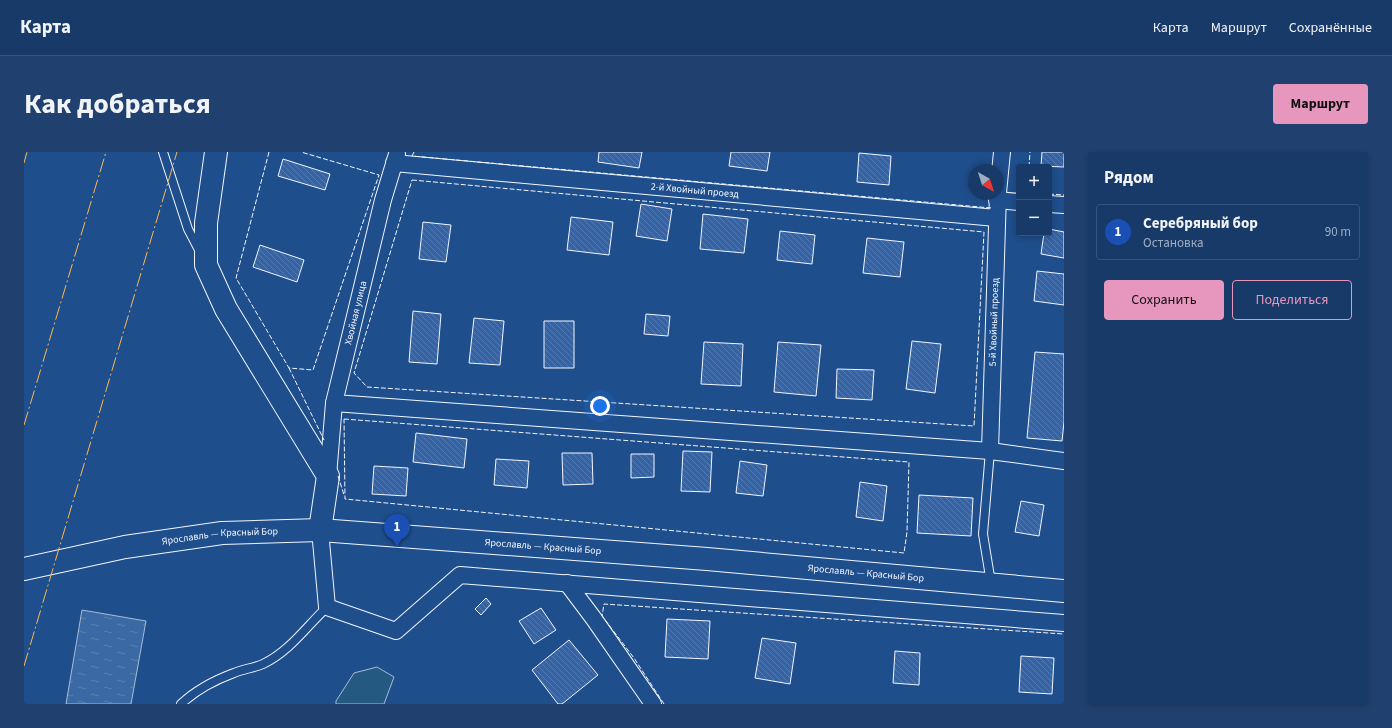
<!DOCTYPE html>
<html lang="ru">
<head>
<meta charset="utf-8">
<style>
  :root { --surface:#173a69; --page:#20416f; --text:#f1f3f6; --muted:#9eadc0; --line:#36547d; --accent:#e797bd }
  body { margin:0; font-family:"Source Sans 3",sans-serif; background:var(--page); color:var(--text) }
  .controls { position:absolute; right:12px; top:12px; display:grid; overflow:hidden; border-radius:4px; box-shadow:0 2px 6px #0003 }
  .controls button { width:36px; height:36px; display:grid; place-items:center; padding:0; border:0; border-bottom:1px solid var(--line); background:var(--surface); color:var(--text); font:20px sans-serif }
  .compass { position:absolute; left:944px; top:12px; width:36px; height:36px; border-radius:50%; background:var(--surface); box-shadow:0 2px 6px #0003; rotate:141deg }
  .you { position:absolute; left:576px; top:254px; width:14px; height:14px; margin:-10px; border:3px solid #fff; border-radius:50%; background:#1a73e8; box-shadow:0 0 0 6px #1a73e833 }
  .badge { display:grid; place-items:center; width:26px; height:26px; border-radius:50%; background:var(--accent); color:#fff; font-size:13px; font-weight:700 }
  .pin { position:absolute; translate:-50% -33px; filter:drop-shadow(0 1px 2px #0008) }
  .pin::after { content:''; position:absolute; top:21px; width:14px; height:12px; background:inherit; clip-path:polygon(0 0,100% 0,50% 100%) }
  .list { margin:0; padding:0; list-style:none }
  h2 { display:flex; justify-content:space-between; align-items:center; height:52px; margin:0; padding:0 16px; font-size:17px }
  h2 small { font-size:13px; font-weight:400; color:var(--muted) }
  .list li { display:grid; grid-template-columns:26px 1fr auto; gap:12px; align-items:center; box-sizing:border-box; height:56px; margin:0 8px 8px; padding:0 8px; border:1px solid var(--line); border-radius:4px }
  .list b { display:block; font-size:15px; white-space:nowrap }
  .list p { margin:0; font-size:13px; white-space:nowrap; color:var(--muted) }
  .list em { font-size:13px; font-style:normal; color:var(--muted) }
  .actions { display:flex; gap:8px; padding:12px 16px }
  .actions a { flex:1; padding:9px 0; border:1px solid var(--accent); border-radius:4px; text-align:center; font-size:14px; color:var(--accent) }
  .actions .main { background:var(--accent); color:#111 }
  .map { position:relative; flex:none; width:1040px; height:552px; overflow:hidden; border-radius:4px }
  header { display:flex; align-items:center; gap:24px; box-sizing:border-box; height:56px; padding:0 20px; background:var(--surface); border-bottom:1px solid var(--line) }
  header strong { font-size:19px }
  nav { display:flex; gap:22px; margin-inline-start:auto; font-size:14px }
  .intro { display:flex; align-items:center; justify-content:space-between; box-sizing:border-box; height:96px; padding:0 24px }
  h1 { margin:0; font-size:28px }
  .button { padding:10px 18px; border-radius:4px; background:var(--accent); color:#111; font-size:14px; font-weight:700 }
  main { display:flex; gap:24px; padding:0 24px }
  aside { flex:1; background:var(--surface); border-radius:4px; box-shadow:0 2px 6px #0003 }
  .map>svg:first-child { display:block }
  .green { fill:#245a82; stroke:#a8bbd7 }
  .water { fill:url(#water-ripples); stroke:#a8bbd7 }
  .building { fill:url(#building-back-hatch); stroke:#f2f6ff }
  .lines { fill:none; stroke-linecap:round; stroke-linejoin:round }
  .lane-casing { stroke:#f2f6ff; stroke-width:10 }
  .street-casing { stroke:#f2f6ff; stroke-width:18 }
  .secondary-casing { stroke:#f2f6ff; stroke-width:24 }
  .lane { stroke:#1f4e8c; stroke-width:8 }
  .street { stroke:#1f4e8c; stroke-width:16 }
  .secondary { stroke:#1f4e8c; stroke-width:22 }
  .fence { stroke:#f2f6ff; stroke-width:1; stroke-dasharray:5 2; stroke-linecap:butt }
  .power { stroke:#ffb74d; stroke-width:1; stroke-dasharray:14 3 2 3; stroke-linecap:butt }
  .labels { text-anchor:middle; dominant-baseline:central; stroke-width:3; stroke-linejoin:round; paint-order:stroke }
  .street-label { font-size:10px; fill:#f2f6ff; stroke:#1f4e8c }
</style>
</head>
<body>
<header>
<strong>Карта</strong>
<nav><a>Карта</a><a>Маршрут</a><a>Сохранённые</a></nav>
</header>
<div class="intro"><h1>Как добраться</h1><a class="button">Маршрут</a></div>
<main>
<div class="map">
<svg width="1040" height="552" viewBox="0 0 1040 552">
  <defs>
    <pattern id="water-ripples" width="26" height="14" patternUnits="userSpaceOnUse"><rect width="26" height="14" fill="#3b69a3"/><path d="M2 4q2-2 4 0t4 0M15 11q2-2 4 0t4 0" fill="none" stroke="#587fb1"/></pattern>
    <pattern id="building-back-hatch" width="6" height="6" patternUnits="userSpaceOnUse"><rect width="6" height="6" fill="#3563a3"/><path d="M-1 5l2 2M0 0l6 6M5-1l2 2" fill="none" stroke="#537ab1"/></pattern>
  </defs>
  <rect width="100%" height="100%" fill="#1f4e8c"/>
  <path class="green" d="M353,515L370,525L360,552H312V549L330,521Z"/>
  <path class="water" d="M58,458L122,469L107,552H42Z"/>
  <path class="building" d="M575,0H618L615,16L574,10Z
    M707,0H746L743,19L705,14Z
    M1018,0H1040V15L1017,14Z
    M835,1L867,4L865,33L833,30Z
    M259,7L306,22L301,38L254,24Z
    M617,52L648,57L643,89L612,84Z
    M679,62L724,67L720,101L676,97Z
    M547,65L589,70L585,103L543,98Z
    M399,70L427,73L422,110L395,107Z
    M1025,77L1040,80V106L1017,102L1020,81H1025Z
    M756,79L791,83L788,112L753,108Z
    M843,86L880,90L876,125L839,121Z
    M236,93L280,108L273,130L229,115Z
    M1013,119L1040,122V153L1010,149Z
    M389,159L417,162L413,212L385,210Z
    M622,162L646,164L644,184L620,182Z
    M450,166L480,169L476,213L445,211Z
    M520,169H550V216H520Z
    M888,189L917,192L911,241L882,237Z
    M680,190L719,192L717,234L677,232Z
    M754,190L797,193L792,244L750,240Z
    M1011,200L1040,202V270L1038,289L1003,286Z
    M813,217L850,218L848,248L812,246Z
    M392,281L443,287L440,316L389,310Z
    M659,299L688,300L686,340L657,339Z
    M538,301H568L569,332L539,333Z
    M607,302H630V325L607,326Z
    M472,307L505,309L503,336L470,333Z
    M716,309L743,313L739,344L712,341Z
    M350,314L384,316L382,344L348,342Z
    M836,330L863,334L859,369L832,365Z
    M895,343L949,346L947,384L893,381Z
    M997,349L1020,353L1015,384L991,380Z
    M462,446L467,452L457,463L451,457Z
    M517,456L532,478L510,492L495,469Z
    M643,467L686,469L684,507L641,505Z
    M738,486L772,491L766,532L731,526Z
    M545,488L574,523L538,552H534L508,518Z
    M871,499L896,501L895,533L869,531Z
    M997,504L1030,506L1028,542L995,540Z"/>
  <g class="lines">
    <g class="lane-casing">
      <path id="lane" d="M139,0L164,77L176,100
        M966,299L959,382L967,431
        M157,552C172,538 191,528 210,521C219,517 230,516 239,512C265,500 283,474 303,455"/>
    </g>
    <g class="street-casing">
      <g id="street">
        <path id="s1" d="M370,11L972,66"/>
        <path d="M974,41L978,0"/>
        <path d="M973,48L995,50"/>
        <path d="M1025,52L1040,53"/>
        <path d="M310,251L966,299L1040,309"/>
        <path id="s2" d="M966,299L974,42"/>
        <path id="s3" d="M304,324L310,251L359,48L373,2"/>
        <path d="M296,378L303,455L372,479L436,423L1040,471"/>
        <path d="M543,431L570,467L629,552"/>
      </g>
    </g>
    <g class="secondary-casing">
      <g id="secondary">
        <path d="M192,0L182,71V113L202,157L304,324L296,378"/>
        <path id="s4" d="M0,417L101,395L198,381L296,378L683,407L1040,439"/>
      </g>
    </g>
    <use href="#lane" class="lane"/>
    <use href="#street" class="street"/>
    <use href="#secondary" class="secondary"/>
    <path class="fence" d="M245,0L212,126L265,216L289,218L355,23L277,0
      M390,0L388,4L967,56V55
      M1005,15L1006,0
      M388,28L960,80L950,274L343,235L330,221Z
      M1025,42L1040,43
      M265,216L300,288
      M320,267L885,310L883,380L880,401L321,347Z
      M314,324L320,343
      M640,552L610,506L578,464L580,452L1040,482"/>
    <path class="power" d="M0,11L3,0
      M0,273L82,0
      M0,514L153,0"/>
  </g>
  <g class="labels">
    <g class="street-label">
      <text stroke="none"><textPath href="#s1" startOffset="302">2-й Хвойный проезд</textPath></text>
      <text stroke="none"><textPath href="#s3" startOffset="166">Хвойная улица</textPath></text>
      <text stroke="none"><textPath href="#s2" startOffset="129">5-й Хвойный проезд</textPath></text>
      <text stroke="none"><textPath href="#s4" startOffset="199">Ярославль — Красный Бор</textPath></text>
      <text stroke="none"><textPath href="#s4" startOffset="523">Ярославль — Красный Бор</textPath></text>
      <text stroke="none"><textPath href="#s4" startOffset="847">Ярославль — Красный Бор</textPath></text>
    </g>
  </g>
</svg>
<div class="controls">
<button>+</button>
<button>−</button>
</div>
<svg class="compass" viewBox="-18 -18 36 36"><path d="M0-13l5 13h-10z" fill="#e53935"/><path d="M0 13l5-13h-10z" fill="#9eadc0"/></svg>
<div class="you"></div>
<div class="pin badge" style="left:373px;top:395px;background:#1a4fb4">1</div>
</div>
<aside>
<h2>Рядом<small></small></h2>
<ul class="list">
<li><span class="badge" style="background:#1a4fb4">1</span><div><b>Серебряный бор</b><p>Остановка</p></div><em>90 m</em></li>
</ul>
<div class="actions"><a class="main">Сохранить</a><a>Поделиться</a></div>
</aside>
</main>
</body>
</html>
